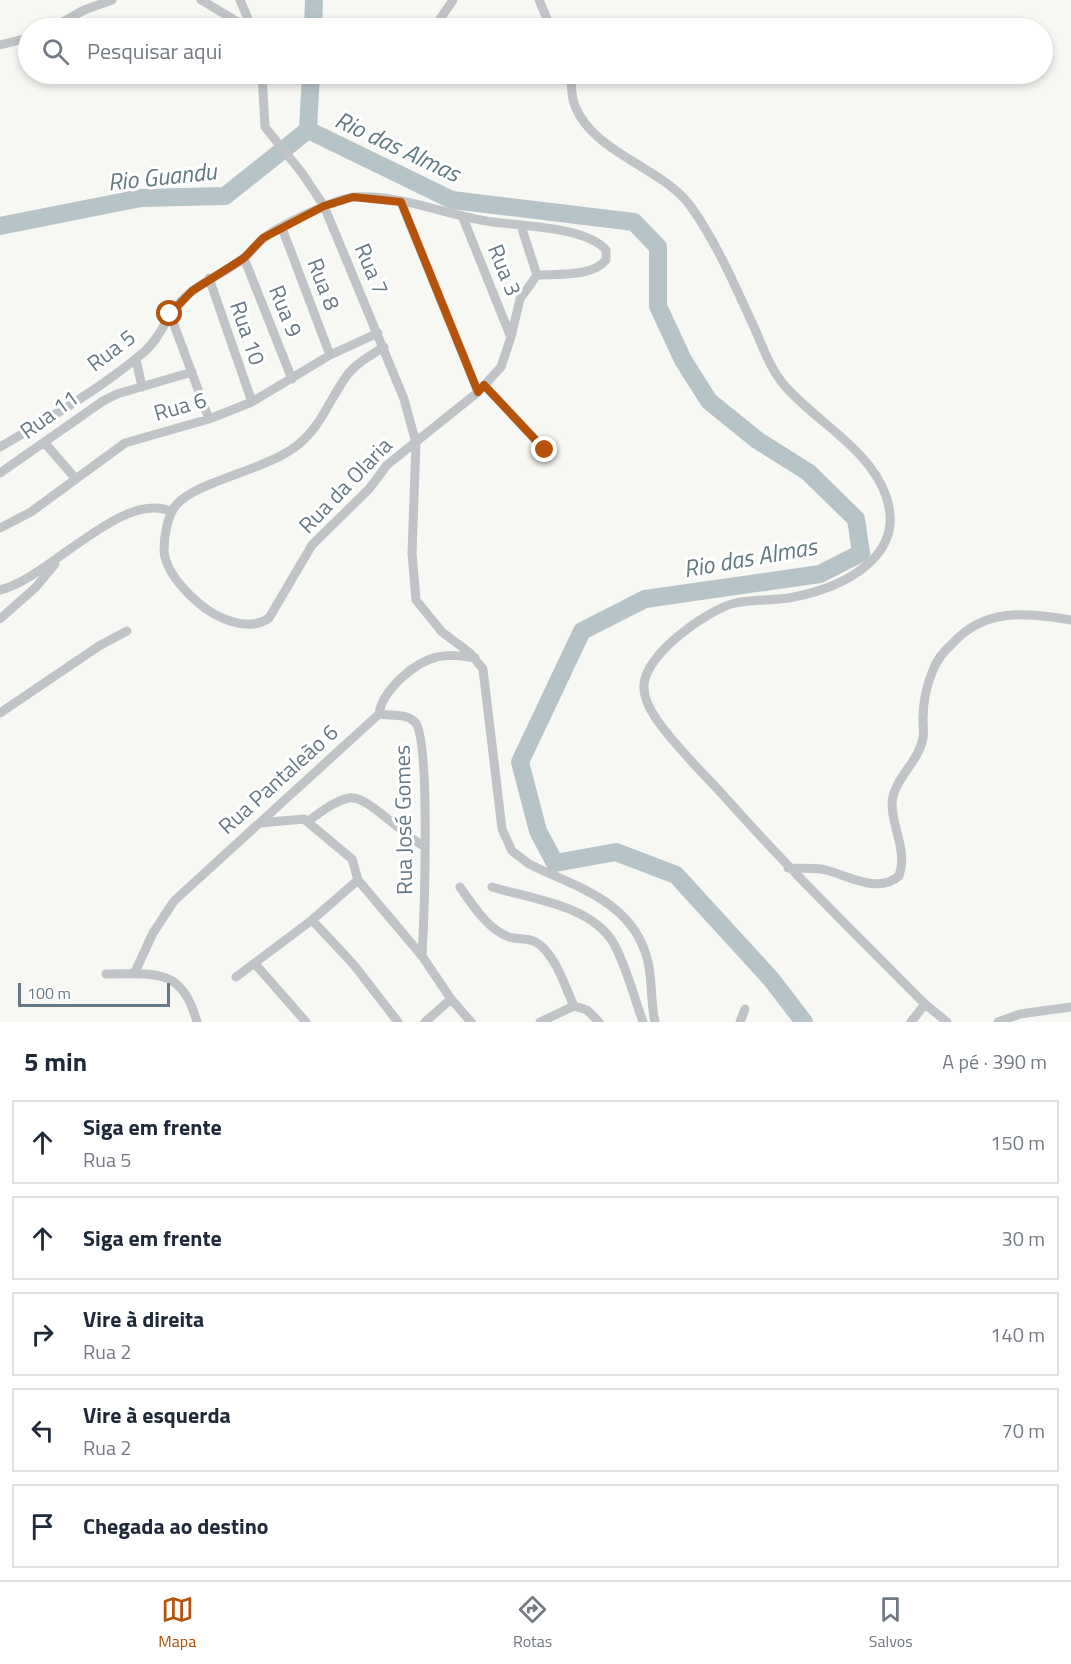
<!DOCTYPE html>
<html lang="pt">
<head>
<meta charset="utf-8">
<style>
  :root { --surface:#fff; --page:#f6f6f7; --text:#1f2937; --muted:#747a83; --line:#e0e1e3; --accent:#b45309 }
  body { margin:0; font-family:"Titillium Web",sans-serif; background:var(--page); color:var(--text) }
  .scale { position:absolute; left:18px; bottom:15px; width:152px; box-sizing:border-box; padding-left:6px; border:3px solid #667984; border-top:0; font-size:16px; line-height:21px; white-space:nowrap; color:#667984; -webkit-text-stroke:4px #fff; paint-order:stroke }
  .stop { position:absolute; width:18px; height:18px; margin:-14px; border:4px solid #b45309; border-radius:50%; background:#fff }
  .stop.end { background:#b45309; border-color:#fff; box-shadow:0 2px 6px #0008 }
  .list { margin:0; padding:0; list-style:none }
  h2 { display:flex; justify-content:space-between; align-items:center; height:78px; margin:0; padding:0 24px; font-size:26px }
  h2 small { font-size:20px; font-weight:400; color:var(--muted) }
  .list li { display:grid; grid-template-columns:39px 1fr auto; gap:18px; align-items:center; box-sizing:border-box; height:84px; margin:0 12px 12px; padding:0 12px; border:2px solid var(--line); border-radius:0px }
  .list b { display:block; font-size:22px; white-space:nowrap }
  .list p { margin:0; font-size:20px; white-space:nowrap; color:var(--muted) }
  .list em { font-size:20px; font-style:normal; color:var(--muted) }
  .icon { flex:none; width:33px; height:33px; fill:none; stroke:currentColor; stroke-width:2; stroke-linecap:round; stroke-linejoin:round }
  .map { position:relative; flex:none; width:1071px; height:1022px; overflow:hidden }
  .search { position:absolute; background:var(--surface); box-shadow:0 3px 9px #0003; left:18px; right:18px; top:18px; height:66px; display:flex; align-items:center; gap:15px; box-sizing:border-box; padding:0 21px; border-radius:33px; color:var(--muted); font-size:22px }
  .sheet { height:558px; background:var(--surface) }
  nav { display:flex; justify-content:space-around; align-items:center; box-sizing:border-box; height:84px; border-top:2px solid var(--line); background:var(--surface); font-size:16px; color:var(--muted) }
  nav a { display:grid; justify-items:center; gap:3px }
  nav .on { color:var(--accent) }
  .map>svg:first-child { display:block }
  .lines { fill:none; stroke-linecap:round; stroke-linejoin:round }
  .river { stroke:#b7c4c7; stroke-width:18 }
  .minor { stroke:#c0c4c7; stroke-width:9 }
  .route { stroke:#b45309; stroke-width:8 }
  .labels { text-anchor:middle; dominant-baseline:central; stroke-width:6; stroke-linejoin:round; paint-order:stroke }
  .street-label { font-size:22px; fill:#667984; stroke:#fff }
  .water-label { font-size:24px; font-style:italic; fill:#627a80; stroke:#fff }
</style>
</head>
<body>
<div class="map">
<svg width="1071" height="1022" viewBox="0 0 1071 1022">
  <rect width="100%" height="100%" fill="#f7f7f4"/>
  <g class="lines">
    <path class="river" d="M313,28L314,0
      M311,74L308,130L452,200L634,222L658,247V306L683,360L709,401L757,440L808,472L856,519L861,553L820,574L645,599L582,631L520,762L538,831L555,863L616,852L676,875L771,979L804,1022
      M0,226L141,198L225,196L308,130"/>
    <path class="minor" d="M201,0L248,28
      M240,0L252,28
      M539,0L551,28
      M52,28L84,10L112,0
      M434,28L453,0
      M0,45L28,38
      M262,74L265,127L302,173L324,206L404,399L416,443L412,553L416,600L442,632L470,653L483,669L502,829L512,851L529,864C575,887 631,900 647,958C653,978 650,1001 655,1022
      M571,74C571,84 571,96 575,106C593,152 660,167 689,204C716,241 735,286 754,327C763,347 769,367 784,385C816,422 870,449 886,496C907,556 844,587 794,597C775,601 754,599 735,603C707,610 647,653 644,684C643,696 650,710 657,720C676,747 701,771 723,795C787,867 856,935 925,1004L947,1022
      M401,202L478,392
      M463,218L510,335
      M521,226L537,275
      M282,228L330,355
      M244,258L292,379
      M209,278L252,402
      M170,314L209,419
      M136,359L142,387
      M484,385L545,450
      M44,442L75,478
      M0,447C48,419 102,388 144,352C161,338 166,316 181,301C201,280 225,274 245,257C252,251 257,243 264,238C280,225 335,199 355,197C401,194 448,216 493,222C522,226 587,227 606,250V260C592,277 558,274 537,275L520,299L511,337L501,367L478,392L387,465L369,489L312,545L269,618C252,630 231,623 214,614C194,602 166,575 164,551C164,537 167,515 177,504C199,480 268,470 299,444C322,425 330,398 348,374C358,362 371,355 384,347
      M0,473L103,401L117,394L192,372
      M0,528L31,512L125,443L209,419L252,402L330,355L378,333
      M0,590C50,578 123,488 172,512
      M0,619L36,587L55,564
      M0,713L99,646L127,631
      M379,714C391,716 406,713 415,722C431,740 424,922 422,956
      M308,821C320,813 334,801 349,798C367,794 404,837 424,846
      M260,823L304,819L352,859L358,880L422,956L451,999L471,1022
      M788,868C800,869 814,867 826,870C849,876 878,894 899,876C908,851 892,828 892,804C893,779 919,762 923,738C924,732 923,725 923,719C923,703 927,684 933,670C937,660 944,651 952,644C985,607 1026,613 1071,620
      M460,887C472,904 488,930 509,937C520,940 531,937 540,945C557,959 565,987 574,1006L587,1010L599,1022
      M492,887C531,899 592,905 614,944C627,968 634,997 643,1022
      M312,920L354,965L398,1022
      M256,965L306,1022
      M106,974C156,974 182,967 197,1022
      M134,974L153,933L174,901L379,714C382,691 414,662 437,657C449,654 462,656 475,658
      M236,977L312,920L358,880
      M425,1022L451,999
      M540,1022L574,1006
      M740,1022L745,1009
      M911,1022L925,1004
      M998,1022L1020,1014L1071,1007"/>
  </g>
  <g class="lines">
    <path class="route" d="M170,314L192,291L244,258L263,238L324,206L353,197L401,202L478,392L484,385L545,450"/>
  </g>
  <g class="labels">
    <g class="street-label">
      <text transform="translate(372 269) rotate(67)">Rua 7</text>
      <text transform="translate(505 270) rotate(68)">Rua 3</text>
      <text transform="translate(324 284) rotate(69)">Rua 8</text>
      <text transform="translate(286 311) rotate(68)">Rua 9</text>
      <text transform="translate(248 333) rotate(71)">Rua 10</text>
      <text transform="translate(111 350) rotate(-37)">Rua 5</text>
      <text transform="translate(180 406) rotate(-16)">Rua 6</text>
      <text transform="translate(49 414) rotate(-36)">Rua 11</text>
      <text transform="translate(345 485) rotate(-46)">Rua da Olaria</text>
      <text transform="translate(278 779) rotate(-42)">Rua Pantaleão 6</text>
      <text transform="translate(403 820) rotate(-91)">Rua José Gomes</text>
    </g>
    <g class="water-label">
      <text transform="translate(398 146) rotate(25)">Rio das Almas</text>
      <text transform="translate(162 176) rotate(-6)">Rio Guandu</text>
      <text transform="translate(750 557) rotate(-10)">Rio das Almas</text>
    </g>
  </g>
</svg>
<div class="scale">100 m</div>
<div class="stop" style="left:170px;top:314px"></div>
<div class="stop end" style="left:545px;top:450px"></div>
<div class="search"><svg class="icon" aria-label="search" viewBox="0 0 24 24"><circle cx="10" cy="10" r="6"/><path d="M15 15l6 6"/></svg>Pesquisar aqui</div>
</div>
<section class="sheet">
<h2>5 min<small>A pé · 390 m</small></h2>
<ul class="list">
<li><svg class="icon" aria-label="ahead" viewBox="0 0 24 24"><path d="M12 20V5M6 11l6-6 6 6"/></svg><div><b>Siga em frente</b><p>Rua 5</p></div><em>150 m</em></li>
<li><svg class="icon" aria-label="ahead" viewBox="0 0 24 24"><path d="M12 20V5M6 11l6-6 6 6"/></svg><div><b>Siga em frente</b></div><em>30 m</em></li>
<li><svg class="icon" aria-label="right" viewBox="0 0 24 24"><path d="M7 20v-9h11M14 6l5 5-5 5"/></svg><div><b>Vire à direita</b><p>Rua 2</p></div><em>140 m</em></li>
<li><svg class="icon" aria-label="left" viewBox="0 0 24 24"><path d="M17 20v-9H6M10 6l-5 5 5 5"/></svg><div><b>Vire à esquerda</b><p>Rua 2</p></div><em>70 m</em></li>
<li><svg class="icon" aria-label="arrive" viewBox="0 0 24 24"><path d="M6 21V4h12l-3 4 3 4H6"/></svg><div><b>Chegada ao destino</b></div></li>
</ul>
</section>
<nav>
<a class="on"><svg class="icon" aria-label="map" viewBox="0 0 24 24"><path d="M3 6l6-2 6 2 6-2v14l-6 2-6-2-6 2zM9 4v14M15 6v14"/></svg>Mapa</a>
<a><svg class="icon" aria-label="directions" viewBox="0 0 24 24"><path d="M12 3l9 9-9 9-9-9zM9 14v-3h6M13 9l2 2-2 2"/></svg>Rotas</a>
<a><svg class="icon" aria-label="saved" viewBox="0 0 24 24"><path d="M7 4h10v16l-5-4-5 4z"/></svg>Salvos</a>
</nav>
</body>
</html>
